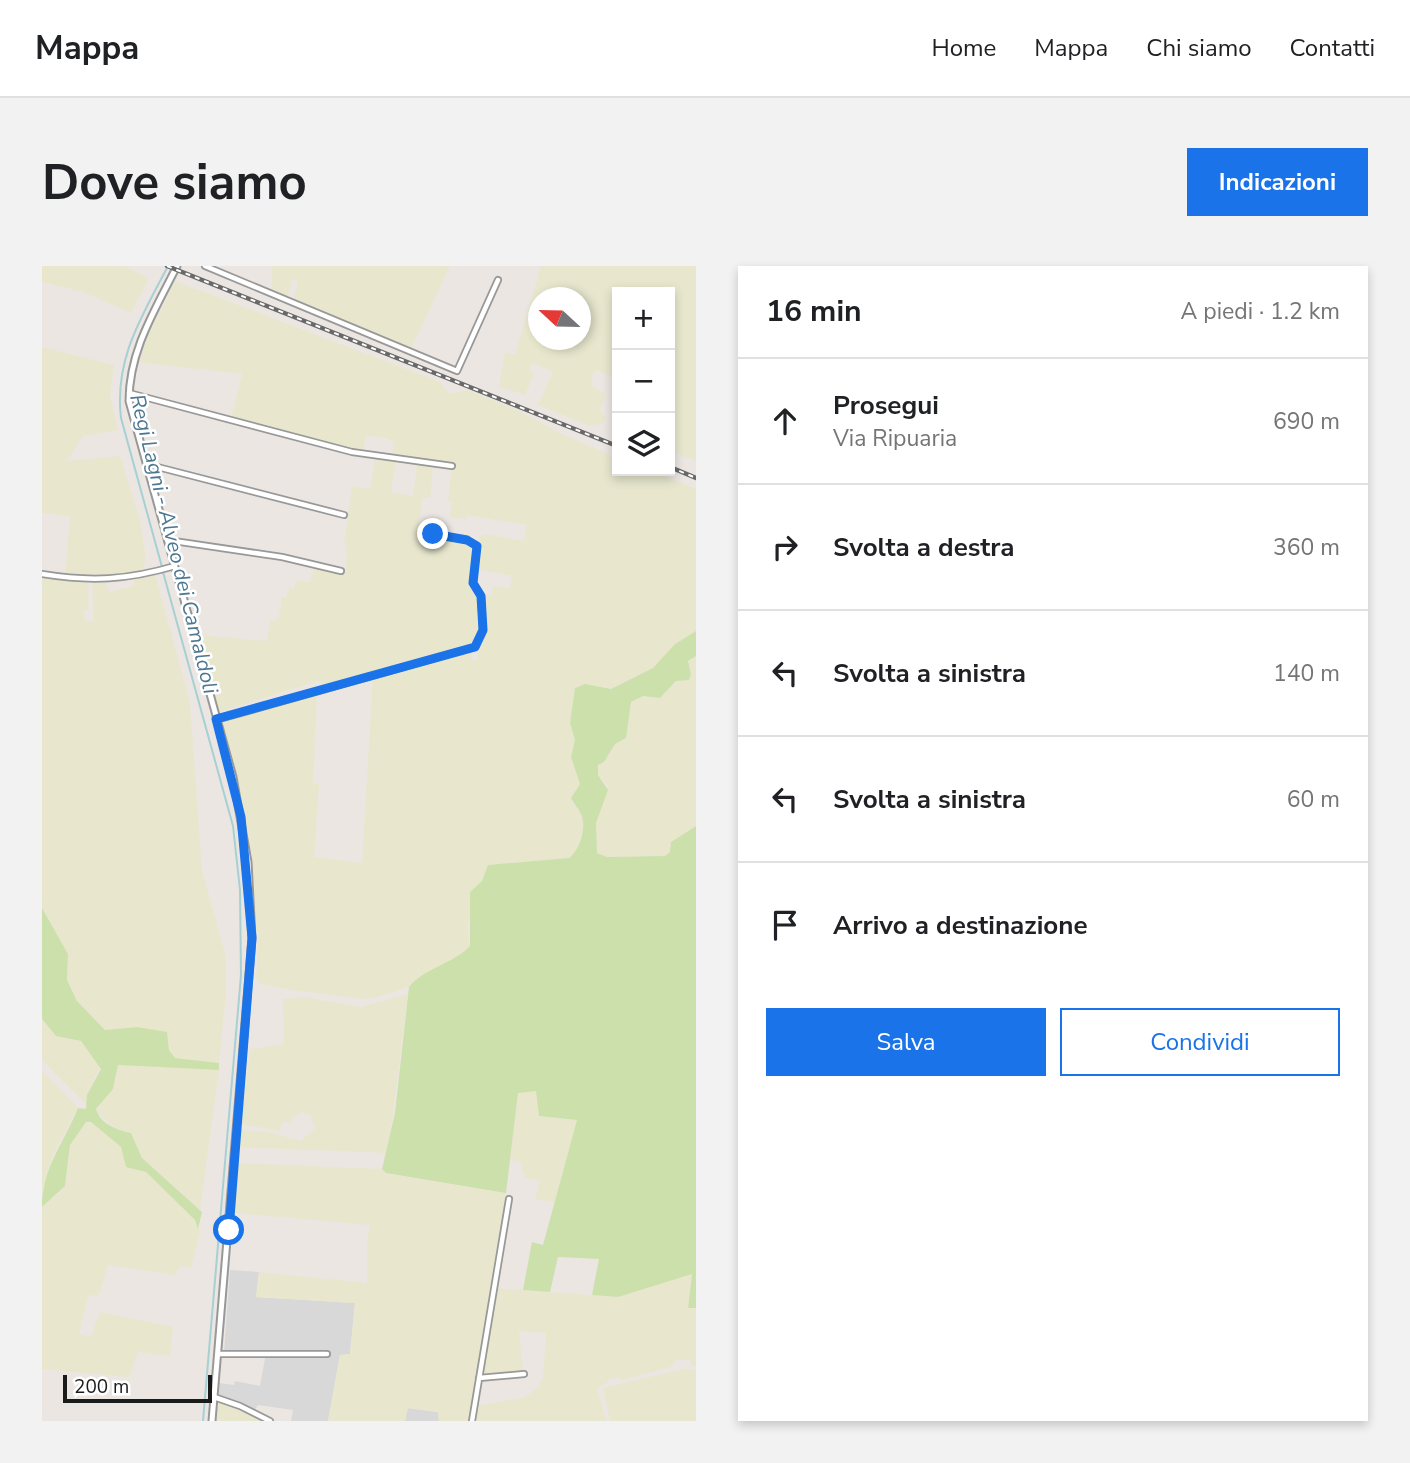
<!DOCTYPE html>
<html lang="it">
<head>
<meta charset="utf-8">
<style>
  :root { --surface:#fff; --page:#f2f2f2; --text:#202124; --muted:#757577; --line:#e0e0e0; --accent:#1a73e8 }
  body { margin:0; font-family:"Nunito Sans",sans-serif; background:var(--page); color:var(--text) }
  .controls { position:absolute; right:21px; top:21px; display:grid; overflow:hidden; border-radius:0px; box-shadow:0 4px 10px #0003 }
  .controls button { width:63px; height:63px; display:grid; place-items:center; padding:0; border:0; border-bottom:2px solid var(--line); background:var(--surface); color:var(--text); font:35px sans-serif }
  .compass { position:absolute; left:486px; top:21px; width:63px; height:63px; border-radius:50%; background:var(--surface); box-shadow:0 4px 10px #0003; rotate:292deg }
  .scale { position:absolute; left:21px; bottom:18px; width:149px; box-sizing:border-box; padding-left:7px; border:4px solid #1b1b1b; border-top:0; font-size:19px; line-height:24px; white-space:nowrap; color:#1b1b1b; -webkit-text-stroke:5px #fff; paint-order:stroke }
  .stop { position:absolute; width:21px; height:21px; margin:-16px; border:5px solid #1a73e8; border-radius:50%; background:#fff }
  .stop.end { background:#1a73e8; border-color:#fff; box-shadow:0 2px 7px #0008 }
  .list { margin:0; padding:0; list-style:none }
  h2 { display:flex; justify-content:space-between; align-items:center; height:91px; margin:0; padding:0 28px; font-size:30px }
  h2 small { font-size:23px; font-weight:400; color:var(--muted) }
  .list li { display:grid; grid-template-columns:46px 1fr auto; gap:21px; align-items:center; box-sizing:border-box; height:126px; padding:0 28px; border-top:2px solid var(--line) }
  .list b { display:block; font-size:26px; white-space:nowrap }
  .list p { margin:0; font-size:23px; white-space:nowrap; color:var(--muted) }
  .list em { font-size:23px; font-style:normal; color:var(--muted) }
  .actions { display:flex; gap:14px; padding:21px 28px }
  .actions a { flex:1; padding:16px 0; border:2px solid var(--accent); border-radius:0px; text-align:center; font-size:24px; color:var(--accent) }
  .actions .main { background:var(--accent); color:#fff }
  .icon { flex:none; width:38px; height:38px; fill:none; stroke:currentColor; stroke-width:2; stroke-linecap:round; stroke-linejoin:round }
  .map { position:relative; flex:none; width:654px; height:1155px; overflow:hidden; border-radius:0px }
  header { display:flex; align-items:center; gap:42px; box-sizing:border-box; height:98px; padding:0 35px; background:var(--surface); border-bottom:2px solid var(--line) }
  header strong { font-size:33px }
  nav { display:flex; gap:38px; margin-inline-start:auto; font-size:24px }
  .intro { display:flex; align-items:center; justify-content:space-between; box-sizing:border-box; height:168px; padding:0 42px }
  h1 { margin:0; font-size:49px }
  .button { padding:18px 32px; border-radius:0px; background:var(--accent); color:#fff; font-size:24px; font-weight:700 }
  main { display:flex; gap:42px; padding:0 42px }
  aside { flex:1; background:var(--surface); border-radius:0px; box-shadow:0 4px 10px #0003 }
  .map>svg:first-child { display:block }
  .residential { fill:#d9d8d8 }
  .farmland { fill:#e8e7ce; fill-rule:evenodd }
  .grass { fill:#cce0ac }
  .lines { fill:none; stroke-linecap:round; stroke-linejoin:round }
  .stream { stroke:#a6d0d4; stroke-width:2 }
  .minor-casing { stroke:#989898; stroke-width:8 }
  .tertiary-casing { stroke:#989898; stroke-width:9 }
  .minor { stroke:#fff; stroke-width:4.5 }
  .tertiary { stroke:#fff; stroke-width:5 }
  .rail-casing { stroke:#696969; stroke-width:4.5 }
  .rail { stroke:#fff; stroke-width:2; stroke-dasharray:5; stroke-linecap:butt }
  .route { stroke:#1a73e8; stroke-width:9 }
  .labels { text-anchor:middle; dominant-baseline:central; stroke-width:5; stroke-linejoin:round; paint-order:stroke }
  .water-label { font-size:21px; font-style:italic; fill:#4c7790; stroke:#fff }
</style>
</head>
<body>
<header>
<strong>Mappa</strong>
<nav><a>Home</a><a>Mappa</a><a>Chi siamo</a><a>Contatti</a></nav>
</header>
<div class="intro"><h1>Dove siamo</h1><a class="button">Indicazioni</a></div>
<main>
<div class="map">
<svg width="654" height="1155" viewBox="0 0 654 1155">
  <rect width="100%" height="100%" fill="#ebe6e1"/>
  <path class="residential" d="M188,1004L217,1006L214,1031L313,1037L308,1088L298,1089L286,1155H249L251,1144L216,1139L212,1145L176,1131L177,1117L192,1119L193,1115L218,1120L224,1087L182,1086Z
    M365,1142L396,1146L397,1155H363Z"/>
  <path class="farmland" d="M0,0H82L107,12L89,47L41,26L0,16Z
    M230,0H408L369,83L252,33L256,14L250,13L246,30L230,24Z
    M499,0H654V195L628,185V26H575V112L553,104L549,113L551,121L564,128L558,145L564,152L561,157L547,160L496,139L511,106L490,97L487,104L492,108L483,129L457,121L463,86L473,89ZM496,32H538V74H496Z
    M133,15L398,116L408,128L425,124L477,145L518,167L575,192V205H609L654,223V365L633,378L611,403L569,423L543,418L533,422L528,457L533,474L529,491L538,518L532,526L530,536L540,549L542,560L533,588L527,592L446,599L425,660L428,680L418,691L375,713L367,721L335,731L322,733L249,724L219,718L214,713L217,665H214L210,586L208,585L199,533L179,455L275,427L271,518H277L272,591L320,597L331,411L429,385L430,395L436,394L435,384L439,383L443,365L441,328L449,330L451,320L468,322L470,310L435,303L438,271L443,268L482,275L485,259L425,249L424,253L408,251L410,236L406,235L410,200L350,190L352,177L346,173L324,169L320,186L312,185L189,152L200,108L97,96L105,72Z
    M0,81L72,99L68,130L76,164L41,170L25,195L78,190L98,255L104,291L101,303L71,310L23,311L28,250L0,247Z
    M334,191L354,195L349,226L371,230L375,198L391,200L388,232H380L376,267L433,280L430,315L438,331L439,369L432,381L282,420L276,415L177,446L157,369L225,375L228,354L232,355L237,350L240,331L244,332L247,321L252,323L254,314L268,317L272,301L304,307L305,280L302,279L310,220L328,223Z
    M113,308L148,437L160,604L184,691V728L177,797L133,792L128,787L126,773L95,761L63,764L35,735L25,714L26,688L0,642V311L46,317L47,343L42,344L43,355H52L50,317L64,316L67,326L92,320V312Z
    M654,390V560L629,576L628,586L623,590L565,591L555,587L554,557L566,520L556,509V499L562,496L573,478L584,472L589,437L601,430L618,432L635,415L646,414L649,408L646,395Z
    M366,728L346,887L196,881L198,864L226,866L259,875L273,862L268,849L261,846L251,851L248,857L241,855L238,865L198,858L208,783L242,778L241,733L261,731L319,741Z
    M0,753L14,770L39,775L59,799L45,829V839L0,794Z
    M89,797L177,804L158,944L100,892L89,867L76,865L54,846L74,813L76,799Z
    M0,805L36,842L12,887L0,925Z
    M494,825L497,850L536,854L514,937L493,933L498,914L483,912L478,895L468,894L476,827Z
    M44,856L53,858L79,881L95,901L104,906L153,954L158,967L149,1001L138,1000L133,1009L66,999L57,1029L46,1030L37,1068L49,1071L58,1046L131,1061L128,1090L96,1086L87,1111L0,1103V941L17,928L25,911L28,879Z
    M196,897L340,903L347,908L464,927L427,1155H397L396,1146L366,1142L363,1155H286L298,1089L308,1088L313,1037L214,1031L217,1006L325,1017V975L328,959L192,947Z
    M650,1007L646,1041L654,1042V1101L650,1100L648,1094H634L629,1101L579,1114L576,1111L566,1114L565,1117L555,1122L564,1155H432L435,1140L483,1131L499,1119L497,1117L501,1112L504,1067L477,1065L481,1105L440,1110L453,1022L575,1031Z
    M642,1103L654,1104V1155H568L561,1122Z
    M176,1134L193,1139L224,1155H174Z"/>
  <path class="grass" d="M654,365V390L646,395L649,408L647,414L634,415L618,432L601,430L589,436L584,472L573,478L562,496L556,499V509L566,524L554,557L555,587L565,591L623,590L628,586L629,576L654,560V1042H646L650,1008L576,1031L550,1029L557,993L516,991L508,1026L481,1024L490,976L501,979L535,854L497,850L494,825L476,827L464,927L344,907L340,903L353,847L367,721C382,702 411,698 428,680V626L440,615L446,599L527,592C538,584 545,560 539,548C536,542 532,538 529,532L538,518L529,491L533,474L528,457L533,422L543,418L569,423L611,402L633,378Z
    M0,617V642L26,688L25,714L35,735L63,764L95,761L125,766L127,784L133,792L177,797V804L76,799L71,823L54,843C58,858 75,864 89,867L100,892L160,946L156,963L153,954L104,906L84,901L79,881L49,856H44L28,879L23,920L0,941C0,902 22,877 36,842L44,843L45,829L59,803L39,775L14,770L0,753Z"/>
  <g class="lines">
    <path class="stream" d="M120,301L79,152C72,93 100,50 126,0
      M121,306L191,560L198,624L199,709L161,1155"/>
    <g class="minor-casing">
      <path id="minor" d="M163,0L415,105L456,14
        M87,127L310,186L410,200
        M104,198L302,249
        M125,274L240,291L299,305
        M0,308C49,316 85,314 133,300
        M174,454L433,381L441,364L439,330L431,317L435,280L425,274L391,268
        M176,1088H285
        M437,1112L482,1108
        M172,1131L198,1140L228,1155
        M430,1155L467,933"/>
    </g>
    <g class="tertiary-casing">
      <path id="tertiary" d="M135,0C113,44 87,85 87,135L191,511L206,596L210,672L170,1155"/>
    </g>
    <use href="#minor" class="minor"/>
    <use href="#tertiary" class="tertiary"/>
    <g class="rail-casing">
      <path id="rail" d="M125,0L575,180
        M628,201L654,212"/>
    </g>
    <use href="#rail" class="rail"/>
  </g>
  <g class="lines">
    <path class="route" d="M187,964L210,672L199,551L174,453L433,381L441,364L439,330L431,317L435,280L425,274L391,268"/>
  </g>
  <g class="labels">
    <g class="water-label">
      <text transform="translate(132 278) rotate(76)">Regi Lagni - Alveo dei Camaldoli</text>
    </g>
  </g>
</svg>
<div class="controls">
<button>+</button>
<button>−</button>
<button><svg class="icon" aria-label="layers" viewBox="0 0 24 24"><path d="M12 4l9 5-9 5-9-5zM3 14l9 5 9-5"/></svg></button>
</div>
<svg class="compass" viewBox="-18 -18 36 36"><path d="M0-13l5 13h-10z" fill="#e53935"/><path d="M0 13l5-13h-10z" fill="#757577"/></svg>
<div class="scale">200 m</div>
<div class="stop" style="left:187px;top:964px"></div>
<div class="stop end" style="left:391px;top:268px"></div>
</div>
<aside>
<h2>16 min<small>A piedi · 1.2 km</small></h2>
<ul class="list">
<li><svg class="icon" aria-label="ahead" viewBox="0 0 24 24"><path d="M12 20V5M6 11l6-6 6 6"/></svg><div><b>Prosegui</b><p>Via Ripuaria</p></div><em>690 m</em></li>
<li><svg class="icon" aria-label="right" viewBox="0 0 24 24"><path d="M7 20v-9h11M14 6l5 5-5 5"/></svg><div><b>Svolta a destra</b></div><em>360 m</em></li>
<li><svg class="icon" aria-label="left" viewBox="0 0 24 24"><path d="M17 20v-9H6M10 6l-5 5 5 5"/></svg><div><b>Svolta a sinistra</b></div><em>140 m</em></li>
<li><svg class="icon" aria-label="left" viewBox="0 0 24 24"><path d="M17 20v-9H6M10 6l-5 5 5 5"/></svg><div><b>Svolta a sinistra</b></div><em>60 m</em></li>
<li><svg class="icon" aria-label="arrive" viewBox="0 0 24 24"><path d="M6 21V4h12l-3 4 3 4H6"/></svg><div><b>Arrivo a destinazione</b></div></li>
</ul>
<div class="actions"><a class="main">Salva</a><a>Condividi</a></div>
</aside>
</main>
</body>
</html>
